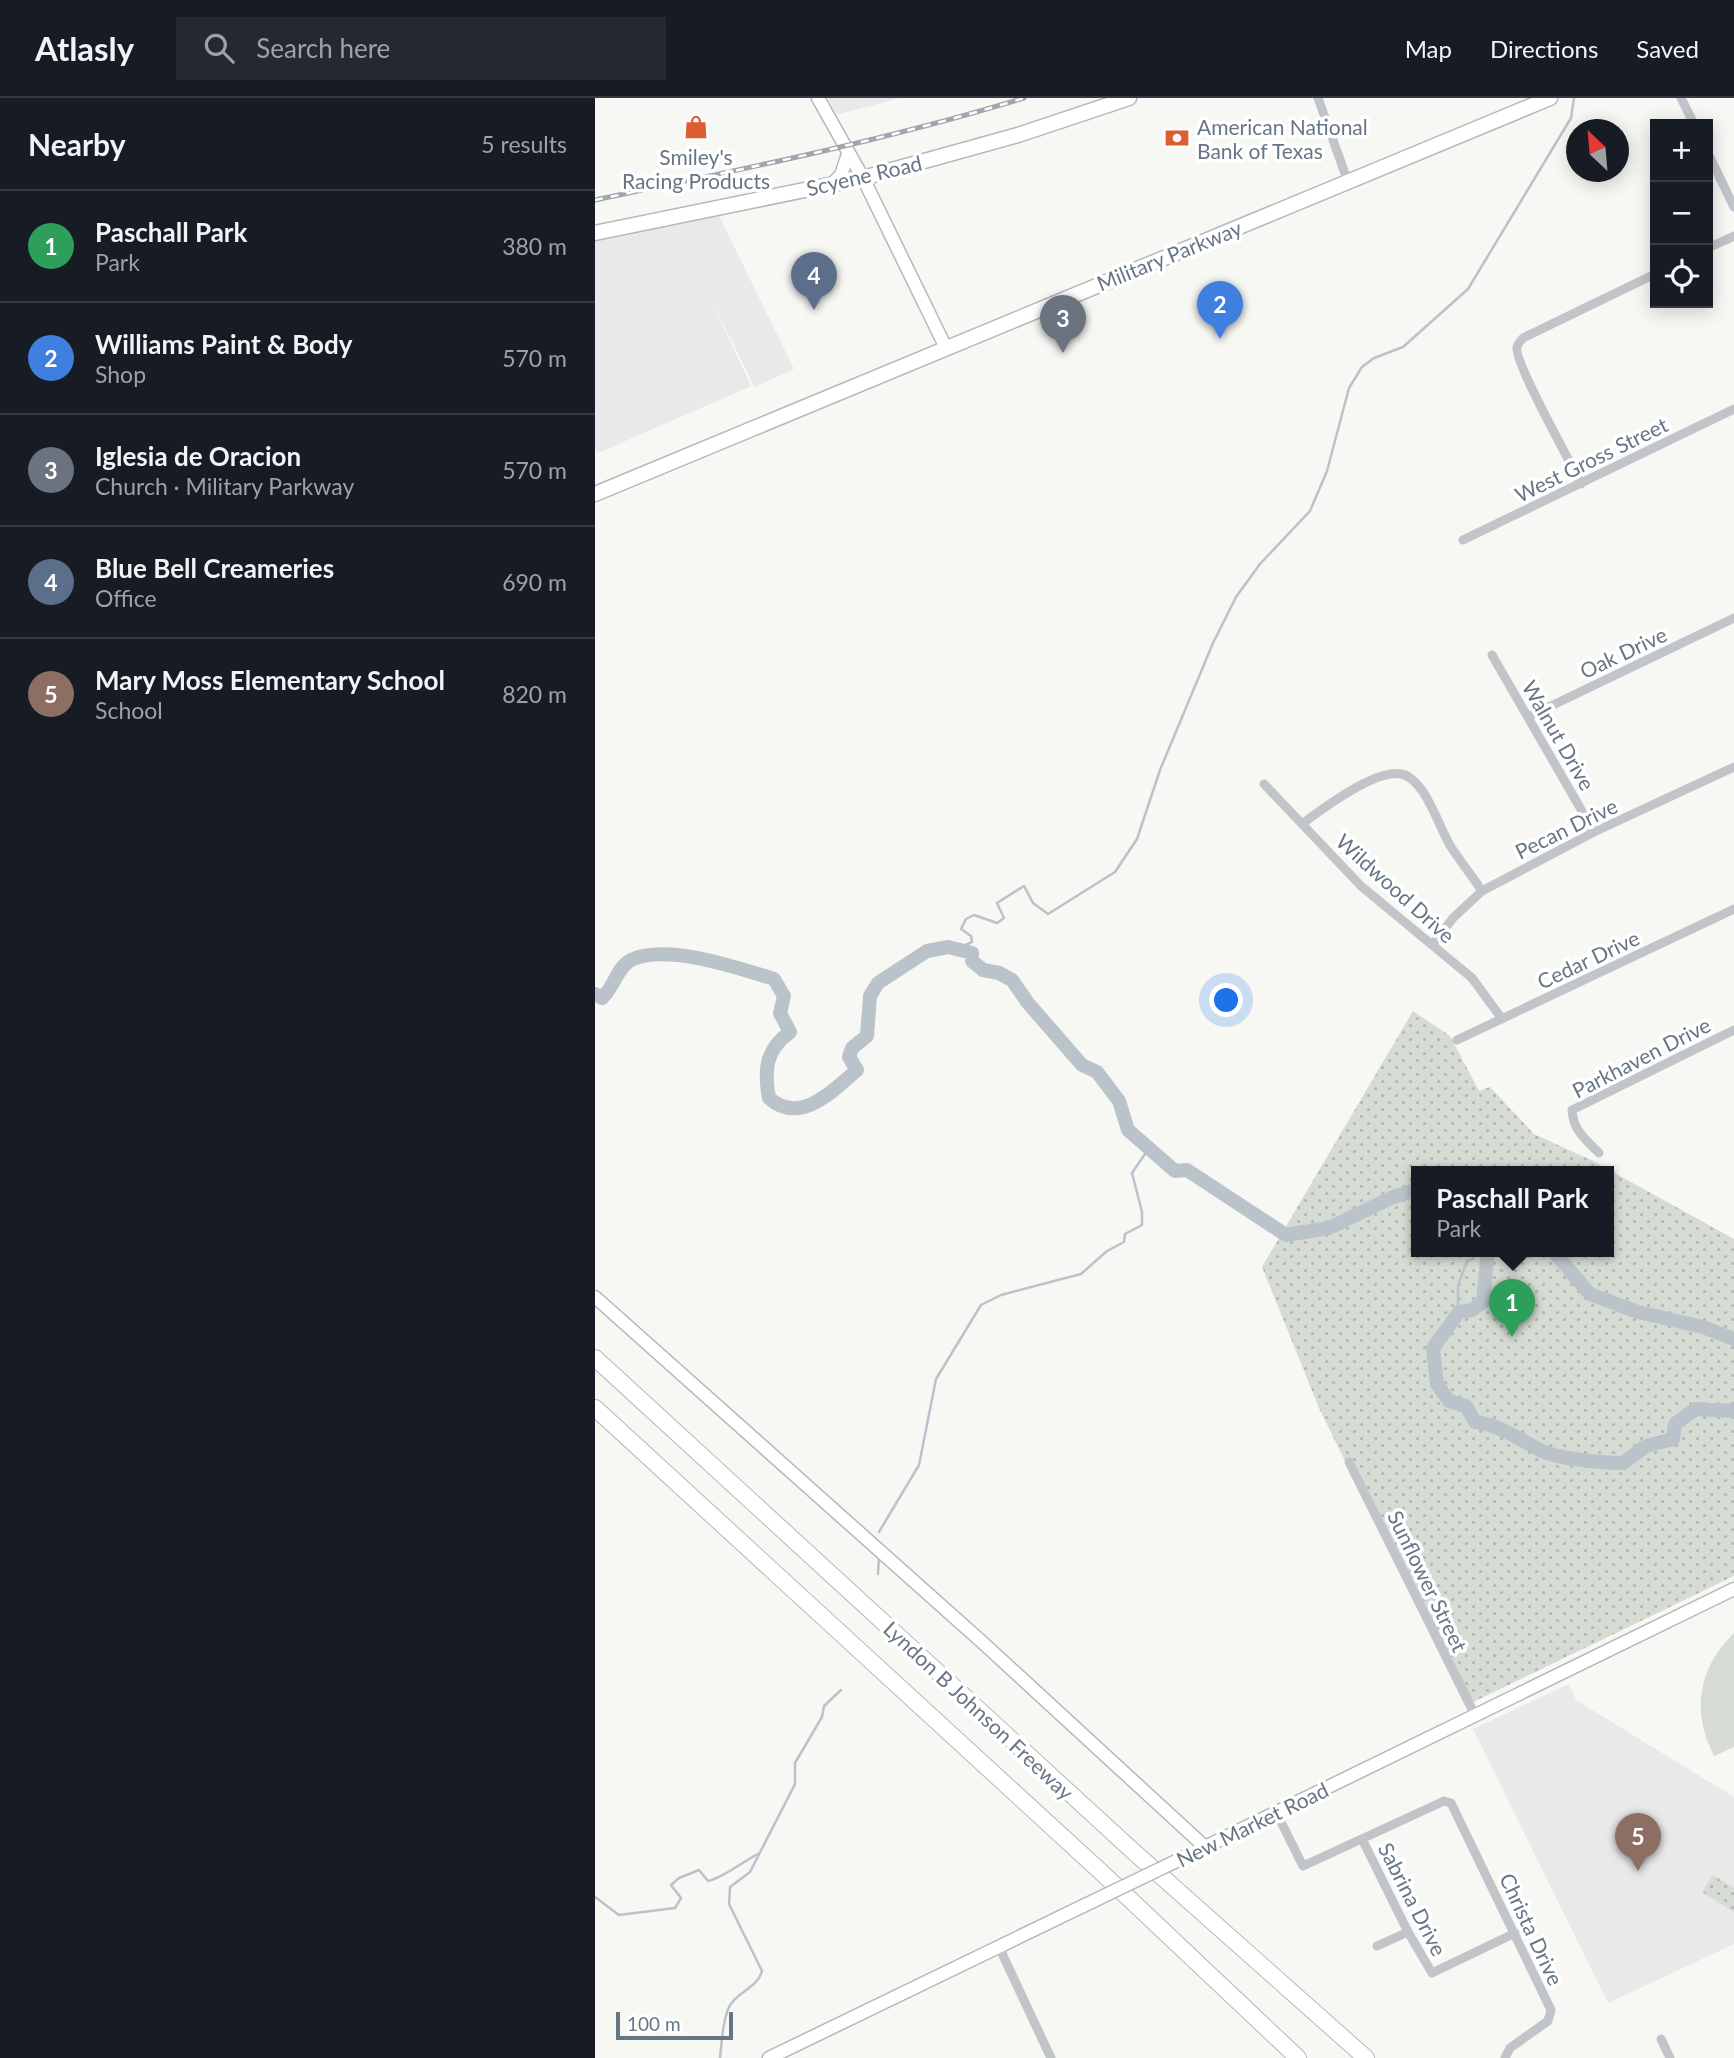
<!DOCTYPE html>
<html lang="en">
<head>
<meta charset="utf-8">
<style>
  :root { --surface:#171b24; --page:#242831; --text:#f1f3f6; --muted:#9ea1a6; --line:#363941; --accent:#8c9099 }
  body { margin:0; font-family:Lato,sans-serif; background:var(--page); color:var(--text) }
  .controls { position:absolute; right:21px; top:21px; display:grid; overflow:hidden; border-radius:0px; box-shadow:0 4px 18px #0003 }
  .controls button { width:63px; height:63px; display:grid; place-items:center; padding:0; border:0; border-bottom:2px solid var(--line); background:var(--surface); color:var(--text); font:35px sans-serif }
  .compass { position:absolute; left:971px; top:21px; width:63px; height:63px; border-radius:50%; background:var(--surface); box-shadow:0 4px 18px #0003; rotate:334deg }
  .scale { position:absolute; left:21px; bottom:18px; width:117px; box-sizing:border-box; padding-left:7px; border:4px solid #677684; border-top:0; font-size:19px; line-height:24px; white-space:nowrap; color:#677684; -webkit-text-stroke:5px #fff; paint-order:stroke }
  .you { position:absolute; left:632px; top:903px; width:24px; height:24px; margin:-18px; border:5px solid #fff; border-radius:50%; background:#1a73e8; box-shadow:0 0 0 10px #1a73e833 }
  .badge { display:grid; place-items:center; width:46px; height:46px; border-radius:50%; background:var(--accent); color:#fff; font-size:23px; font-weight:700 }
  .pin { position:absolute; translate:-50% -58px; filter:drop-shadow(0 2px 4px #0008) }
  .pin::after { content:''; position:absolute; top:37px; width:24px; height:21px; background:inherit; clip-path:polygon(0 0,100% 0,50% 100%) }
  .popup { position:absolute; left:816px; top:1068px; width:203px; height:91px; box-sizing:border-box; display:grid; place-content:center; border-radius:0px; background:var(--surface); filter:drop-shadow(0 2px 5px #0005); font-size:23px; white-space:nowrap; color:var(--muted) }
  .popup b { font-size:26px; color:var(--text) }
  .popup::after { content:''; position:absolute; left:50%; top:100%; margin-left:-14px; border:14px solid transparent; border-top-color:var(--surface) }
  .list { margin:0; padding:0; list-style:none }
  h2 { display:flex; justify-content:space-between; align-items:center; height:91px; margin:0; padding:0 28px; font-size:30px }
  h2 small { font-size:23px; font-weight:400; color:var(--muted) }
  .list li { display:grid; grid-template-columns:46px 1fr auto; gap:21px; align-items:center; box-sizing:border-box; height:112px; padding:0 28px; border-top:2px solid var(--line) }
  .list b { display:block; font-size:26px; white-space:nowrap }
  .list p { margin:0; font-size:23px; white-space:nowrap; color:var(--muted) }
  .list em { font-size:23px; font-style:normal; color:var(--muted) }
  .icon { flex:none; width:38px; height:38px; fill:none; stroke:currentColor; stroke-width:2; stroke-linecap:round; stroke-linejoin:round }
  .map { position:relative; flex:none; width:1139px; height:1960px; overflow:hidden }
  header { display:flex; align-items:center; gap:42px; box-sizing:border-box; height:98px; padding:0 35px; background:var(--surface); border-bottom:2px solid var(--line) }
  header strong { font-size:33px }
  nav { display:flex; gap:38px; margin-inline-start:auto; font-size:24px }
  .search { width:490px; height:63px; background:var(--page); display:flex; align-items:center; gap:18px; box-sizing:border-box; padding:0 24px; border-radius:0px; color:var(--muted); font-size:26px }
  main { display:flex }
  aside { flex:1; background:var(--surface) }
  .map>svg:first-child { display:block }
  .built { fill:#e8e9e8 }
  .park { fill:url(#park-dots); fill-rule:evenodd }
  .pitch { fill:#d6dcd4 }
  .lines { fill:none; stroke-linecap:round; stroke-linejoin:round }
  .stream { stroke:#bac3c9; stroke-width:2.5 }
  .river { stroke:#bac3c9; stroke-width:14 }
  .secondary-casing { stroke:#b3b8bd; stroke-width:15 }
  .primary-casing { stroke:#b4b8bc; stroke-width:17 }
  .highway-casing { stroke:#b4b7bb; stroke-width:18 }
  .street { stroke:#c1c4c8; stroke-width:9 }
  .secondary { stroke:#fff; stroke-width:12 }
  .primary { stroke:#fff; stroke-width:14 }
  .highway { stroke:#fff; stroke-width:16 }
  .rail-casing { stroke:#a0a6ac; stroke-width:5 }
  .rail { stroke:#fff; stroke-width:2.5; stroke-dasharray:8; stroke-linecap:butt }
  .secondary-bridge-casing { stroke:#b3b8bd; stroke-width:15; stroke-linecap:butt }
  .secondary-bridge { stroke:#fff; stroke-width:12 }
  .labels { text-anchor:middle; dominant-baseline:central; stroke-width:7; stroke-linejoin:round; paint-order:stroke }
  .poi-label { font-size:21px; fill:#677684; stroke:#fff; text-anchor:start }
  .street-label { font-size:21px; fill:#677684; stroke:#fff }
</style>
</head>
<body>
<header>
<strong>Atlasly</strong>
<div class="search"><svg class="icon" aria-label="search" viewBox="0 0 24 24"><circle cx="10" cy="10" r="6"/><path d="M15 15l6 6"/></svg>Search here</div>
<nav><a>Map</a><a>Directions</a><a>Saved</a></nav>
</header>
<main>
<aside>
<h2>Nearby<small>5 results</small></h2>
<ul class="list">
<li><span class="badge" style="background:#2e9e5b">1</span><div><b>Paschall Park</b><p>Park</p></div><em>380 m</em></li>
<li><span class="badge" style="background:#3f7fe0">2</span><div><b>Williams Paint &amp; Body</b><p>Shop</p></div><em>570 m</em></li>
<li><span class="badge" style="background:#6b7280">3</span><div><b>Iglesia de Oracion</b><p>Church · Military Parkway</p></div><em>570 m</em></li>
<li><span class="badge" style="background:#5c6f8a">4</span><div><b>Blue Bell Creameries</b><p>Office</p></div><em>690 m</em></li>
<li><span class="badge" style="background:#8d6e63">5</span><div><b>Mary Moss Elementary School</b><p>School</p></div><em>820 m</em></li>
</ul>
</aside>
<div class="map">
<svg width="1139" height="1960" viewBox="0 0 1139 1960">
  <defs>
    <pattern id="park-dots" width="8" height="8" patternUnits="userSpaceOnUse" patternTransform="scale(1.75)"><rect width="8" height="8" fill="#d6dcd4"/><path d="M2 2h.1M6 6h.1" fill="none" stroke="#b1b7b2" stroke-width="1.8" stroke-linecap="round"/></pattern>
  </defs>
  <rect width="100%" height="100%" fill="#f7f7f4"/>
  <path class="built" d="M233,0H305L241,17Z
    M124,118L199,271L160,289L112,194L156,288L3,355L0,349V143Z
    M974,1586L981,1602L1139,1699V1846L1013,1905L878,1631Z"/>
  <path class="park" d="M818,913L855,938L884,993L895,989L939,1036L998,1063L1139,1141V1478L870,1608L724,1310L667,1169ZM821,1073H1013V1153H821Z
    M1118,1777L1139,1790V1814L1107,1794Z"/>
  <path class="pitch" d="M1139,1535V1649L1119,1658C1096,1613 1103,1570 1139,1535Z"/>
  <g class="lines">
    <path class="stream" d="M362,851L377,844L376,838L366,831L371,821L379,817L402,825L409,820L402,805L429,788L438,805L453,816L520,774L542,741L565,672L618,545L641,499L665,466L715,413L732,373L754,290L767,269L779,260L808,249L873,191L976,20L979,0
      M856,1222L863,1206V1188L872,1163L878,1161L882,1153
      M284,1434L324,1367L341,1281L386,1207L406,1197L486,1176L512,1153L529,1144L530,1136L547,1127V1114L537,1075L554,1050
      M283,1476L284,1459
      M0,1799L24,1817L80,1810L86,1800L76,1787L84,1780L104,1772L113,1783C128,1780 147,1764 163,1756
      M125,1960C127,1945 127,1923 134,1909C142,1893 162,1891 167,1873L134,1806L135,1789L155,1774L200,1686V1665L227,1619L229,1608L246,1592"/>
    <path class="river" d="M0,896L7,900C19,890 22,869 36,862C72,845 143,870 179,881L189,898L185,915L195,934C170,952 169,973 174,1000C205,1028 239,992 262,972L254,959L257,950L272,938L275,898L283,885L332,853L353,849L377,855V863L388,872L404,875L417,882L433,905L487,967L502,974L524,1003L533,1032L580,1073L592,1072L691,1137L734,1130L798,1099L821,1092
      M893,1153L888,1204L877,1212L864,1214L838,1250L842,1286L854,1303L871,1308L880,1324C906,1327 923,1341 945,1352C962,1361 1008,1365 1028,1365L1051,1348L1078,1341L1080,1326L1101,1311L1139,1313
      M958,1153L995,1196L1043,1214L1108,1229L1139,1241"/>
    <g class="secondary-casing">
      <path id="secondary" d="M223,0L268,80L351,250
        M236,87L246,77L253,56
        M0,1199L387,1544L610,1749
        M604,1752L1139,1491
        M174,1960L488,1808"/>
    </g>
    <g class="primary-casing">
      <path id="primary" d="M0,135L268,80L423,37L534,0
        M0,396L955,0"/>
    </g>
    <g class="highway-casing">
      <path id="highway" d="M0,1260L539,1754L771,1960
        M0,1310L506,1774L703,1960"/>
    </g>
    <path class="street" d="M723,0L753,84
      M1086,0L1099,26
      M1113,55L1139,109
      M1113,150L1139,138
      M986,386C977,367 918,262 922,249C923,245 926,243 928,240L1060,176
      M868,442L1139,311
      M897,557L999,734
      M933,619L1139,520
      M669,686L766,788L877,880L907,921
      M707,726C727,711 780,671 806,676C830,680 844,730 856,749C866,764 877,778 887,793
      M837,847L858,820L887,793L999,734L1139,669
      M862,942L1139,811
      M1004,1055C990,1041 978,1032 977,1012L1139,932
      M754,1364L880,1617
      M681,1714L708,1768L849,1703L856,1705L956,1912L953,1923L915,1950L910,1960
      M768,1743L813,1834L837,1875L920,1835
      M782,1848L813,1834
      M404,1849L456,1960
      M1066,1941L1075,1960"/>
    <use href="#secondary" class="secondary"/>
    <use href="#primary" class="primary"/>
    <use href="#highway" class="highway"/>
    <g class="rail-casing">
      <path id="rail" d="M0,102C144,72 288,43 429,0"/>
    </g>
    <use href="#rail" class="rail"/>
    <g class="secondary-bridge-casing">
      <path id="secondary-bridge" d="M488,1808L598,1755"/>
    </g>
    <use href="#secondary-bridge" class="secondary-bridge"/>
  </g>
  <defs>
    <g id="shop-bare" transform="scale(1.89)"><path d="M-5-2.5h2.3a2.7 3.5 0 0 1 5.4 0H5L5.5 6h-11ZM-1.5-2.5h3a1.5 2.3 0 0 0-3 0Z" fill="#dc5d2f" stroke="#fff" stroke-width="2.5" paint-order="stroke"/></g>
    <g id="bank-bare" transform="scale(1.89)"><path d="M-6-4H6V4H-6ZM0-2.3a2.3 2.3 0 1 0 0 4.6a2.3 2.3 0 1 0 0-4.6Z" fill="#dc5d2f" stroke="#fff" stroke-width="2.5" paint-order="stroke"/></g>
  </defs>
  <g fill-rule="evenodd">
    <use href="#shop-bare" x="101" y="29"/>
    <use href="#bank-bare" x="582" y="40"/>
  </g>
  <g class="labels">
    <g class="poi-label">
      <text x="602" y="28">American National<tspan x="602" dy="24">Bank of Texas</tspan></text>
      <text x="101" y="58" text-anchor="middle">Smiley's<tspan x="101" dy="24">Racing Products</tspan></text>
    </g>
    <g class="street-label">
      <text transform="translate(269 77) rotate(-13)">Scyene Road</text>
      <text transform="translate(574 157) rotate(-22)">Military Parkway</text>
      <text transform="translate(996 361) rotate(-26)">West Gross Street</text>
      <text transform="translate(1028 554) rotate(-25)">Oak Drive</text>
      <text transform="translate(964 637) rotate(60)">Walnut Drive</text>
      <text transform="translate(971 730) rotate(-26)">Pecan Drive</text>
      <text transform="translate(801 790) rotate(42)">Wildwood Drive</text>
      <text transform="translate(993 861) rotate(-25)">Cedar Drive</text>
      <text transform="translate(1046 959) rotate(-27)">Parkhaven Drive</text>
      <text transform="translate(833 1483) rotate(64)">Sunflower Street</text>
      <text transform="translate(384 1612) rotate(43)">Lyndon B Johnson Freeway</text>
      <text transform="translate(657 1726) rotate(-26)">New Market Road</text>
      <text transform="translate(818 1801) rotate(63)">Sabrina Drive</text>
      <text transform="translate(937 1831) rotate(65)">Christa Drive</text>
    </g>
  </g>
</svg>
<div class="controls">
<button>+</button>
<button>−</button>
<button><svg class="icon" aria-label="locate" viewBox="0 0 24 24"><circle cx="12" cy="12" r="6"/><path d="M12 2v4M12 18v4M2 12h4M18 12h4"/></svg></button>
</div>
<svg class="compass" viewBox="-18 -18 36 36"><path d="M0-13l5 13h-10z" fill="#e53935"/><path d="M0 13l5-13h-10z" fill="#9ea1a6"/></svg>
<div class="scale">100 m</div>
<div class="you"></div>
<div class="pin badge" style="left:917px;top:1239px;background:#2e9e5b">1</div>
<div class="popup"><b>Paschall Park</b>Park</div>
<div class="pin badge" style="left:625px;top:241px;background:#3f7fe0">2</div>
<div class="pin badge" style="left:468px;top:255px;background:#6b7280">3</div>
<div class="pin badge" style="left:219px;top:212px;background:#5c6f8a">4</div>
<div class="pin badge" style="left:1043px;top:1773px;background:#8d6e63">5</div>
</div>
</main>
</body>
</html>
